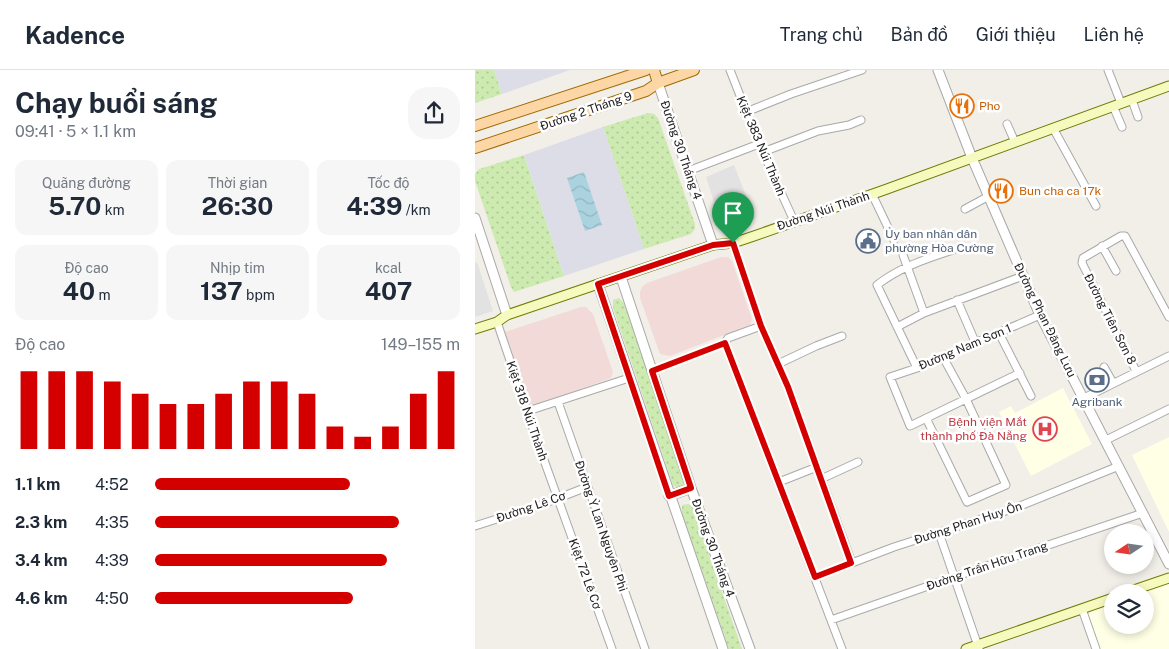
<!DOCTYPE html>
<html lang="vi">
<meta charset="utf-8">
<style>
body{margin:0;font-family:"Public Sans",sans-serif;background:#f6f6f7;color:#1f2937;height:100vh;display:flex;flex-direction:column;font-size:19px;white-space:nowrap}
*{box-sizing:border-box;margin:0}
p{font-size:16px;color:#747a83}
.icon{flex:none;width:28px;height:28px;fill:none;stroke:currentColor;stroke-width:2;stroke-linecap:round;stroke-linejoin:round}
.map{position:relative;flex:1;overflow:hidden}
.panel{display:flex;flex-direction:column;background:#fff;width:475px}
.panel>*{flex:none}
.needle{width:32px;rotate:257deg}
.controls{position:absolute;left:629px;top:454px;display:grid;gap:10px}
.controls a{display:grid;place-items:center;width:50px;height:50px;border-radius:50%;background:#fff;box-shadow:0 2px 8px #0003;font-size:25px}
.pin{position:absolute;display:grid;place-items:center;width:42px;height:42px;color:#fff;margin:-51px -21px;border-radius:50% 50% 50% 0;rotate:-45deg;box-shadow:0 0 5px #0007}
.pin .icon{rotate:45deg}
.round{display:grid;place-items:center;flex:none;width:52px;height:52px;border-radius:20px;background:#f6f6f7}
.head{display:flex;align-items:center;justify-content:space-between;height:85px;padding:0 15px}
h1{font-size:28px;font-weight:700;line-height:38px}
.figures{display:grid;grid-template-columns:repeat(3,1fr);gap:8px;height:85px;padding:5px 15px}
.figures div{display:grid;align-content:center;border-radius:12px;background:#f6f6f7;text-align:center}
.figures b{font-size:25px;font-weight:700}
.figures small{font-size:14px;font-weight:400}
.figures p{font-size:14px}
.chart{height:140px;padding:10px 15px}
.chart p{display:flex;justify-content:space-between}
.chart svg{width:100%;height:90px;margin-top:5px;stroke:#d40000;stroke-width:6}
ul{padding:0 15px;list-style:none;font-size:16px}
li{display:grid;grid-template-columns:80px 60px 1fr;align-items:center;height:38px}
li i{height:12px;border-radius:6px;background:#d40000}
header{display:flex;align-items:center;gap:30px;box-sizing:border-box;height:70px;padding:0 25px;background:#fff;border-bottom:1px solid #e0e1e3}
header strong{font-size:24px}
nav{display:flex;gap:28px;margin-inline-start:auto;font-size:18px}
main{display:flex;flex:1;min-height:0}
.map>svg:first-child{display:block}
</style>
<header>
<strong>Kadence</strong>
<nav><a>Trang chủ</a><a>Bản đồ</a><a>Giới thiệu</a><a>Liên hệ</a></nav>
</header>
<main>
<section class="panel">
<div class="head"><div><h1>Chạy buổi sáng</h1><p>09:41 · 5 × 1.1 km</p></div><a class="round"><svg class="icon" aria-label="share" viewBox="0 0 24 24"><path d="M12 15V3M7 8l5-5 5 5M5 13v7h14v-7"/></svg></a></div>
<div class="figures">
<div><p>Quãng đường</p><b>5.70<small> km</small></b></div>
<div><p>Thời gian</p><b>26:30</b></div>
<div><p>Tốc độ</p><b>4:39<small> /km</small></b></div>
</div>
<div class="figures">
<div><p>Độ cao</p><b>40<small> m</small></b></div>
<div><p>Nhịp tim</p><b>137<small> bpm</small></b></div>
<div><p>kcal</p><b>407</b></div>
</div>
<div class="chart"><p><span>Độ cao</span>149–155 m</p>
<svg viewBox="0 0 160 44" preserveAspectRatio="none"><path d="M5 44V6M15 44V6M25 44V6M35 44V11M45 44V17M55 44V22M65 44V22M75 44V17M85 44V11M95 44V11M105 44V17M115 44V33M125 44V38M135 44V33M145 44V17M155 44V6"/></svg>
</div>
<ul>
<li><b>1.1 km</b>4:52<i style="width:64%"></i></li>
<li><b>2.3 km</b>4:35<i style="width:80%"></i></li>
<li><b>3.4 km</b>4:39<i style="width:76%"></i></li>
<li><b>4.6 km</b>4:50<i style="width:65%"></i></li>
</ul>
</section>
<div class="map">
<svg width="694" height="579" viewBox="0 0 694 579">
<defs>
<pattern id="grass-dots" width="8" height="8" patternUnits="userSpaceOnUse" patternTransform="scale(1.25)"><rect width="8" height="8" fill="#cdebb0"/><path d="M2 2h.1M6 6h.1" fill="none" stroke="#b0c997" stroke-width="1.8" stroke-linecap="round"/></pattern>
<pattern id="water-waves" width="16" height="10" patternUnits="userSpaceOnUse" patternTransform="scale(1.25)"><rect width="16" height="10" fill="#aad3df"/><path d="M0 5q4-4 8 0t8 0" fill="none" stroke="#92b5bf"/></pattern>
</defs>
<rect width="100%" height="100%" fill="#f2efe9"/>
<path fill="#f2dad9" d="M246,187H253L257,191L277,249L275,255L195,286L185,284L165,228V222L167,217L172,213Z
M106,237H111L118,244L138,302L136,308L53,338L27,263Z"/>
<path fill="#ffffe5" d="M588,318L617,374L556,406L524,342L536,336L540,343Z
M694,367V462L657,385Z
M694,512V579H625L613,545L618,539L637,532L638,555H670V522H665Z"/>
<path fill="url(#grass-dots)" d="M0,0H19L27,24L0,33Z
M173,43L179,44L183,48L220,154V159L216,164L169,179L128,57Z
M49,85L89,206L39,222L36,217L0,111V104L4,99Z
M144,228L149,233L210,412L206,418L203,419L198,415L138,238V230Z
M213,434L216,435L218,439L267,579H254L207,444V435Z"/>
<path fill="#e2e2e2" d="M259,95L280,149L248,160L231,107Z
M2,192L18,241L0,247V193Z"/>
<path fill="#dddde8" d="M19,0H95L27,24Z
M128,57L169,179L89,206L49,85Z"/>
<path fill="url(#water-waves)" d="M109,102L127,155L110,161L92,108Z"/>
<g fill="none" stroke-linecap="round" stroke-linejoin="round">
<g stroke="#a9a9a9" stroke-width="9">
<path id="minor" d="M255,0L284,74L319,151
M633,0L646,33
M657,30L663,47
M638,36L647,57
M271,42L316,24L387,0
M532,54L540,72
M578,58L621,136
M288,82L343,61L374,55L386,50
M213,101L284,74
M397,124L419,170
M490,139L514,126
M258,173L286,256L313,317L377,493
M627,176L641,201
M428,185L449,243
M482,230L501,274
M22,252L65,379L137,579
M422,257L449,243L548,206
M524,263L556,326
M250,273L367,579
M303,294L341,276L367,266
M629,297L638,313
M442,298L402,215C425,197 451,189 478,180
M177,301L250,273L253,268L286,256
M661,301L607,193L608,188L646,166H650L694,247
M545,303L435,356L415,307L442,298L565,245
M609,328L694,286
M83,332L170,579
M53,341L154,308
M451,348L492,432L531,415L491,329L468,287
M631,370L694,339
M346,409L383,392
M304,412L342,397
M0,456L63,436L112,417
M464,463L504,579
M340,507L419,477L540,438L644,396
M607,539L621,579
M356,550L479,507L668,443"/>
</g>
<g stroke="#a9a9a9" stroke-width="11">
<path id="tertiary" d="M463,0L497,88L565,245L694,494
M183,13L238,175
M0,148L32,245
M146,207L216,418L275,579
M123,214L248,579
M194,426L216,418"/>
</g>
<g stroke="#707d05" stroke-width="11">
<path id="secondary" d="M0,259L22,252L32,245L238,175L258,173L279,166L412,119L694,16
M653,522L694,508
M491,579L638,528"/>
</g>
<g stroke="#a06b00" stroke-width="12">
<path id="primary" d="M179,0L183,13
M0,56L171,0
M0,78L171,21L183,13L219,0"/>
</g>
<use href="#minor" stroke="#fff" stroke-width="7"/>
<use href="#tertiary" stroke="#fff" stroke-width="9"/>
<use href="#secondary" stroke="#f7fabf" stroke-width="9"/>
<use href="#primary" stroke="#fcd6a4" stroke-width="10"/>
</g>
<g fill="none" stroke-linecap="round" stroke-linejoin="round">
<g stroke="#fff" stroke-width="10">
<path id="route" d="M258,173L286,256L313,317L376,493L340,507L250,273L177,301L216,418L194,426L123,214L238,175Z"/>
</g>
<use href="#route" stroke="#d40000" stroke-width="6"/>
</g>
<defs>
<g id="restaurant-ring" transform="scale(1.25)"><circle r="9.5" fill="#fff" stroke="#e8710a" stroke-width="1.5"/><path d="M-5-6h1v4h1v-4h1v4h1v-4h1v5L-1.5 .5V6h-2V.5L-5-1ZM5-6V6H3V1.5H1.5Q1.5-4 5-6Z" fill="#e8710a"/></g>
<g id="civic-ring" transform="scale(1.25)"><circle r="9.5" fill="#fff" stroke="#5c6f8a" stroke-width="1.5"/><path d="M-.6-6.5H3V-4.5H.6V-3L4-1V1h2V6H-6V1h2V-1L-.6-3ZM-1.2 2.5V6h2.4V2.5Z" fill="#5c6f8a"/></g>
<g id="bank-ring" transform="scale(1.25)"><circle r="9.5" fill="#fff" stroke="#5c6f8a" stroke-width="1.5"/><path d="M-6-4H6V4H-6ZM0-2.3a2.3 2.3 0 1 0 0 4.6a2.3 2.3 0 1 0 0-4.6Z" fill="#5c6f8a"/></g>
<g id="hospital-ring" transform="scale(1.25)"><circle r="9.5" fill="#fff" stroke="#e0444e" stroke-width="1.5"/><path d="M-5-5h3v3.5h4V-5h3V5h-3V1.5h-4V5h-3Z" fill="#e0444e"/></g>
</defs>
<g fill-rule="evenodd">
<use href="#restaurant-ring" x="487" y="36"/>
<use href="#restaurant-ring" x="526" y="121"/>
<use href="#civic-ring" x="393" y="171"/>
<use href="#bank-ring" x="622" y="310"/>
<use href="#hospital-ring" x="570" y="359"/>
</g>
<g text-anchor="middle" dominant-baseline="central" stroke-width="5" stroke-linejoin="round" paint-order="stroke">
<g font-size="12" fill="#c56008" stroke="#fff" text-anchor="start">
<text x="504" y="36">Pho</text>
<text x="544" y="121">Bun cha ca 17k</text>
</g>
<g font-size="12" fill="#222" stroke="#fff">
<text transform="translate(111 41) rotate(-19)">Đường 2 Tháng 9</text>
<text transform="translate(286 76) rotate(67)">Kiệt 383 Núi Thành</text>
<text transform="translate(206 80) rotate(71)">Đường 30 Tháng 4</text>
<text transform="translate(348 141) rotate(-19)">Đường Núi Thành</text>
<text transform="translate(635 249) rotate(63)">Đường Tiên Sơn 8</text>
<text transform="translate(570 250) rotate(64)">Đường Phan Đăng Lưu</text>
<text transform="translate(490 277) rotate(-23)">Đường Nam Sơn 1</text>
<text transform="translate(52 341) rotate(71)">Kiệt 318 Núi Thành</text>
<text transform="translate(56 437) rotate(-19)">Đường Lê Cơ</text>
<text transform="translate(493 453) rotate(-18)">Đường Phan Huy Ôn</text>
<text transform="translate(126 456) rotate(71)">Đường Ỷ Lan Nguyên Phi</text>
<text transform="translate(238 478) rotate(70)">Đường 30 Tháng 4</text>
<text transform="translate(512 496) rotate(-19)">Đường Trần Hữu Trang</text>
<text transform="translate(110 504) rotate(70)">Kiệt 72 Lê Cơ</text>
</g>
<g font-size="12" fill="#4e5e75" stroke="#fff" text-anchor="start">
<text x="410" y="164">Ủy ban nhân dân<tspan x="410" dy="14">phường Hòa Cường</tspan></text>
<text x="622" y="332" text-anchor="middle">Agribank</text>
</g>
<g font-size="12" fill="#be3a42" stroke="#fff" text-anchor="end">
<text x="552" y="352">Bệnh viện Mắt<tspan x="552" dy="14">thành phố Đà Nẵng</tspan></text>
</g>
</g>
</svg>
<div class="controls">
<a><svg class="needle" viewBox="-14 -14 28 28"><path d="M0-13l5 13h-10z" fill="#e53935"/><path d="M0 13l5-13h-10z" fill="#747a83"/></svg></a>
<a><svg class="icon" aria-label="layers" viewBox="0 0 24 24"><path d="M12 4l9 5-9 5-9-5zM3 14l9 5 9-5"/></svg></a>
</div>
<div class="pin" style="left:258px;top:173px;background:#1e9e55"><svg class="icon" aria-label="arrive" viewBox="0 0 24 24"><path d="M6 21V4h12l-3 4 3 4H6"/></svg></div>
</div>
</main>
